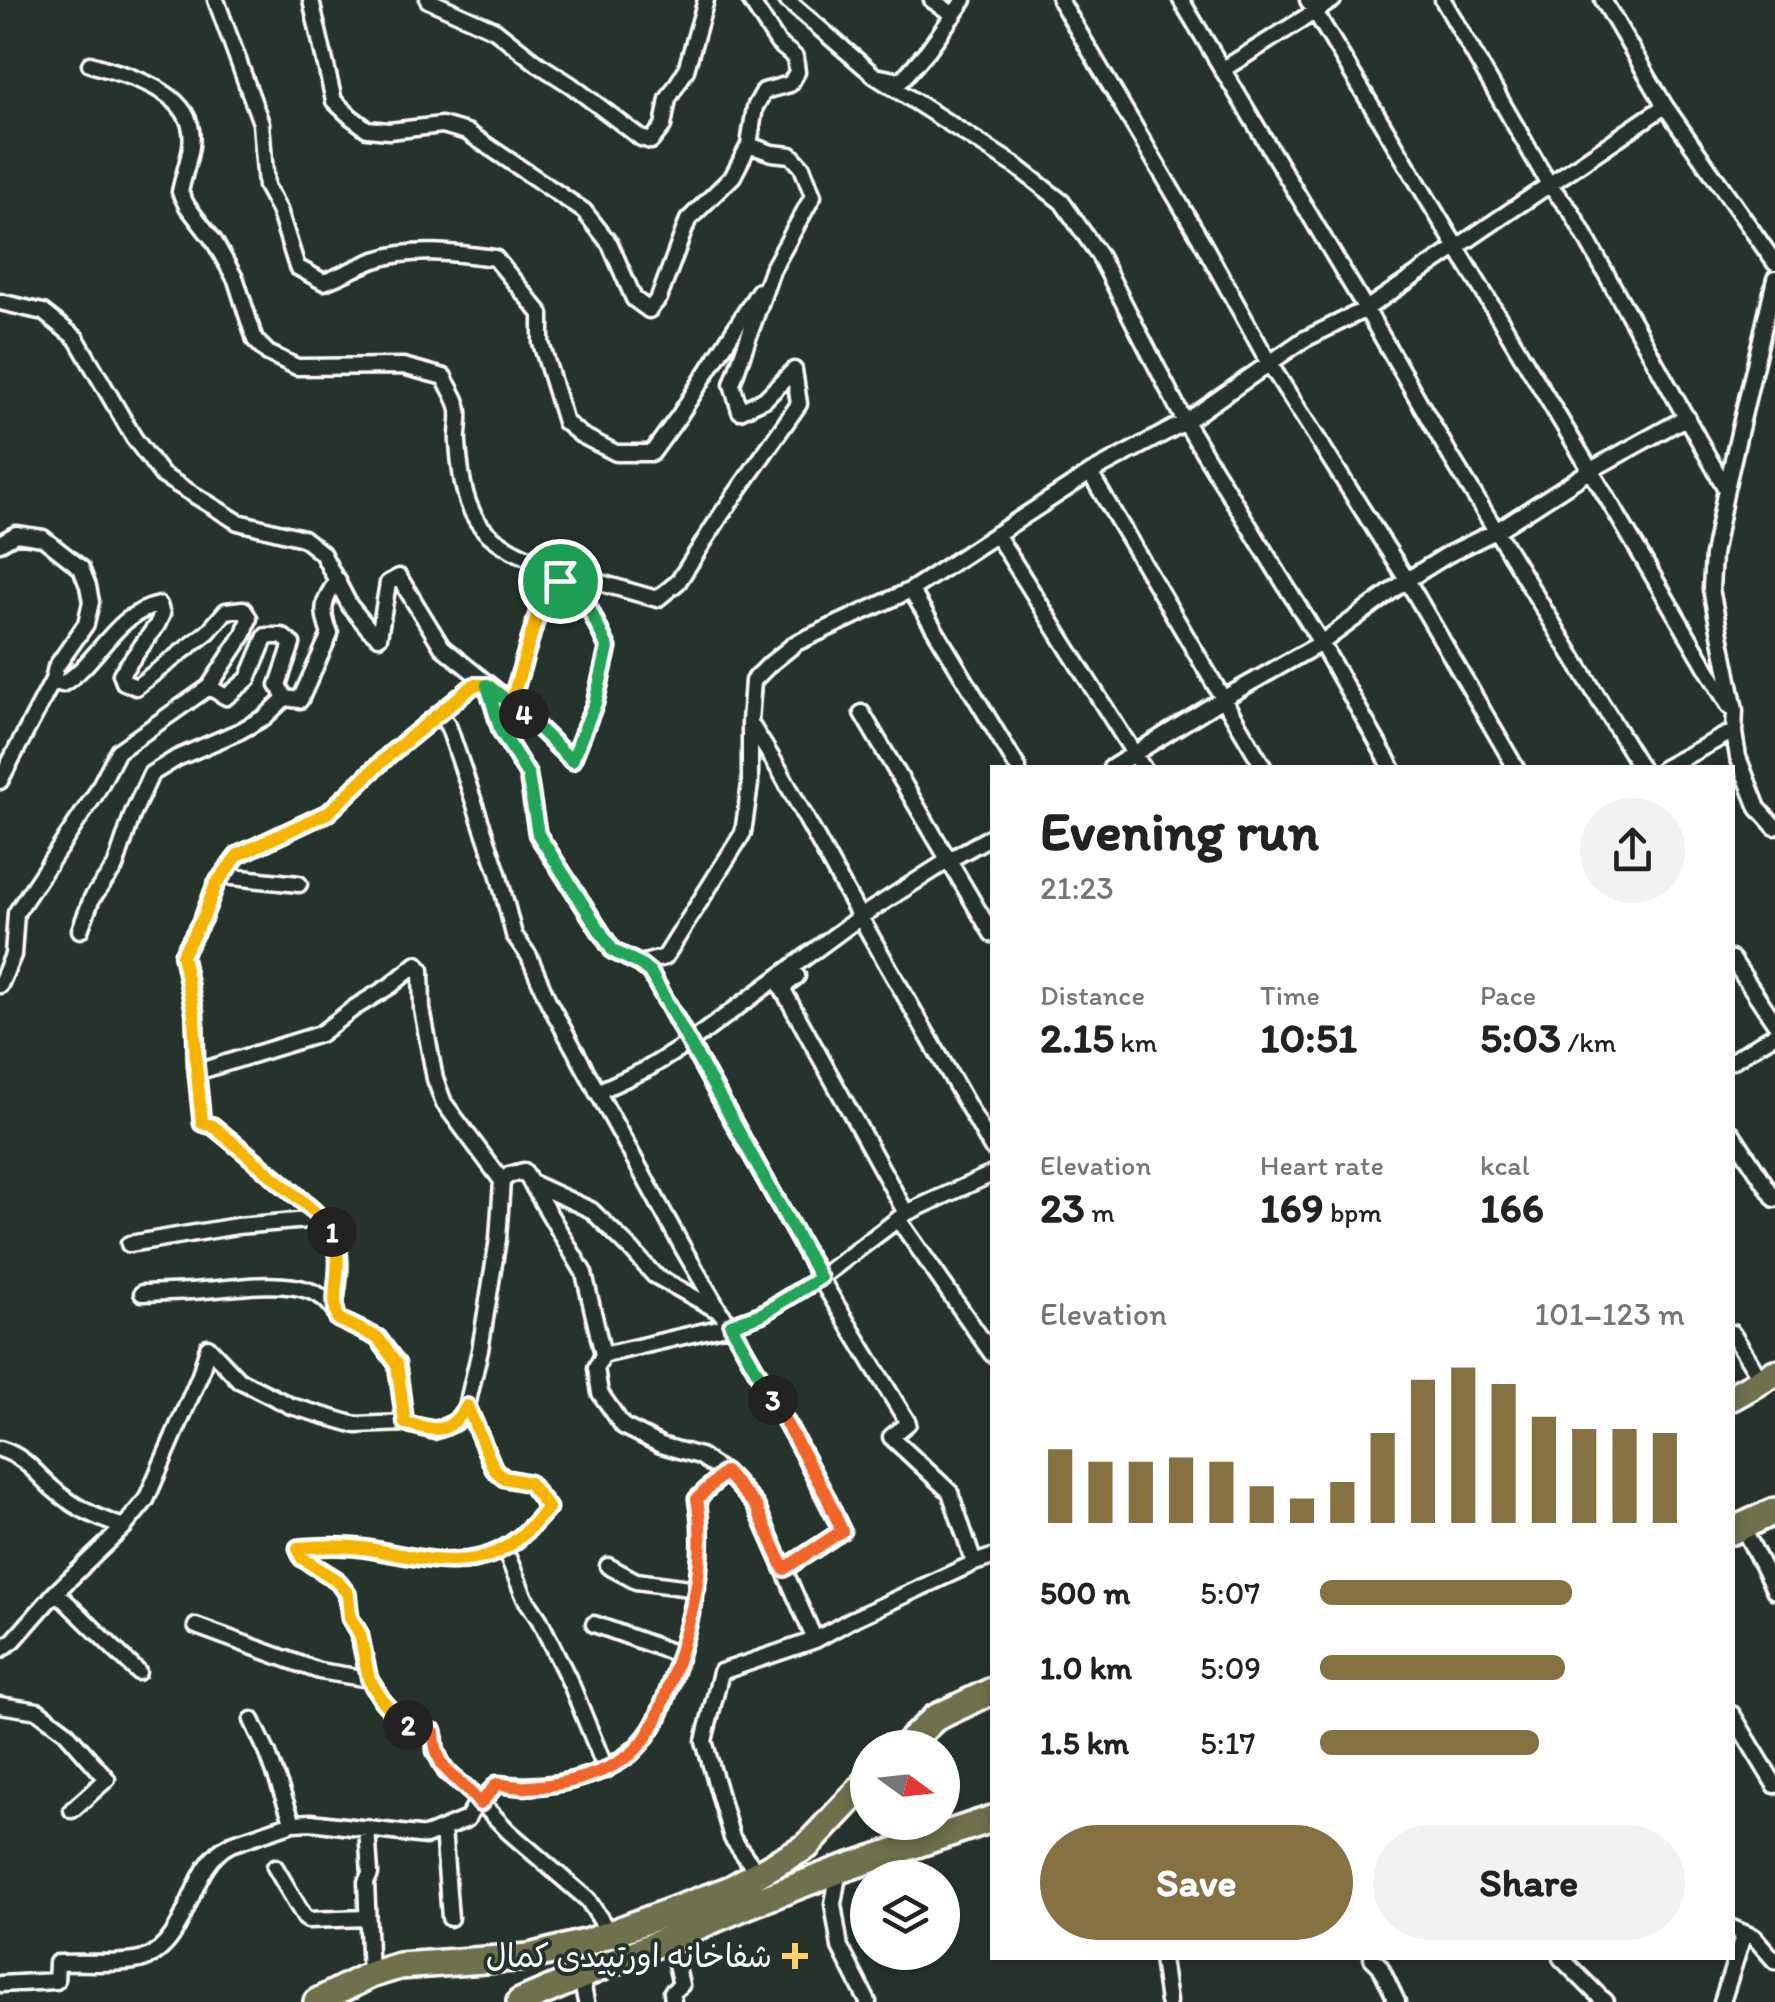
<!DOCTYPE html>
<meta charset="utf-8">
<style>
body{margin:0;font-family:Itim,"Playpen Sans Arabic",sans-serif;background:#f2f2f2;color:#222;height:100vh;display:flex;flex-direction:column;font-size:38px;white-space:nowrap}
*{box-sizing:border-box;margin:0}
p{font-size:32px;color:#767676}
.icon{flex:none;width:55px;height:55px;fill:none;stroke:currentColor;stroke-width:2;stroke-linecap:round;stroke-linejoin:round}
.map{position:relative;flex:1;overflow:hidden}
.drawer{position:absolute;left:990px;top:765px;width:745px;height:1195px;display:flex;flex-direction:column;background:#fff;border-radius:0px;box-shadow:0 5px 15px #0003}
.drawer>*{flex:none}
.needle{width:65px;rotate:105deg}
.fabs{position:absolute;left:850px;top:1730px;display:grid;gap:20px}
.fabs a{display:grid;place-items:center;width:110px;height:110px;border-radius:50%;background:#fff;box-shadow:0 5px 15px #0003;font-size:50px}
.pin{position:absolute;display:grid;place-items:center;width:85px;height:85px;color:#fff;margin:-42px;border:5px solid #fff;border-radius:50%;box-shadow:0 2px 10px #0007}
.km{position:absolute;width:50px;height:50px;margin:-25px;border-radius:50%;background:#222;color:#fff;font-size:28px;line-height:50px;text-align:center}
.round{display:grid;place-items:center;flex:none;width:105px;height:105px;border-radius:52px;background:#f2f2f2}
.summary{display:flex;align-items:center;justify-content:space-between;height:170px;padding:0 50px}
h1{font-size:55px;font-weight:800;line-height:75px}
.figures{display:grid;grid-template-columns:repeat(3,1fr);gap:15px;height:170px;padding:10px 50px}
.figures div{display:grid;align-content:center}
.figures b{font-size:42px;font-weight:800}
.figures small{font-size:28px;font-weight:400}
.figures p{font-size:28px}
.chart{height:280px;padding:20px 50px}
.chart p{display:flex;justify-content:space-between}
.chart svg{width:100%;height:180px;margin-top:10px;stroke:#857141;stroke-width:6}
.cta{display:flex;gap:20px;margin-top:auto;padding:20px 50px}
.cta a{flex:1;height:115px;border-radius:60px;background:#857141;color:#fff;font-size:40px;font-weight:800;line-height:115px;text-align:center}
.cta a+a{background:#f2f2f2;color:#222}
ul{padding:0 50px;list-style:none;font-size:32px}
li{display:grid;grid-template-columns:160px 120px 1fr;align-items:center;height:75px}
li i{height:25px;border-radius:12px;background:#857141}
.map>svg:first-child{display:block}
</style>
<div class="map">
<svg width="1775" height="2002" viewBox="0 0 1775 2002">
<rect width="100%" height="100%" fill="#26332d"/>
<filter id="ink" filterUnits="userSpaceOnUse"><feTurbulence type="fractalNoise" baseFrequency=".01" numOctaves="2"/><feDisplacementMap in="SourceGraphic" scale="20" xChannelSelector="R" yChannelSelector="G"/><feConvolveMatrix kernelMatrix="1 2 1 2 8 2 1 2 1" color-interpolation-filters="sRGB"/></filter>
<g filter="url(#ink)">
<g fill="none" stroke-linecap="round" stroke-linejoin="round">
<g stroke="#fff" stroke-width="21">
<path id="street" d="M216,0L261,123L266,186L279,210L297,267L324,282C341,276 358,266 375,260C413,247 456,253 495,258L541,314V343L565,422L581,435L616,453H652L679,416L759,291
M311,0L334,101L351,117L367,129L389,131L442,125L467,132L584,211L610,244L634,299L649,310L659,298L688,220L733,176L749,145
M428,0L495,30L538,64L571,85L641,138L651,141L663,126L668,99L686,70L706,0
M787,0L875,76L901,81L928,50L964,0
M932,0L954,15
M1060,0L1200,238L1269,363L1407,580L1516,768
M1181,0L1366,309L1451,457L1641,768
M1308,0L1615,511L1729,706L1735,710
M1443,0L1550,186L1571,211L1726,489
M1603,0L1665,106L1775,263
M90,64C129,76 199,92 191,146C189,161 183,177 180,192L187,206L214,241L236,280L255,340L268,353L297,367L403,366L444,377C449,388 459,401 459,412C460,423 457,433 458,443C464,529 483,540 559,571
M1222,70L1333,0
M875,76L1016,166L1062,202L1099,255L1185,422L1321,643L1392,768
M1775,279L1726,489L1713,555L1711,589L1735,710L1734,733L1738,757L1758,808L1775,827
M0,302L43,312L76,338L134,438L162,475L238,522L303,538L322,553L350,606L369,629L379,637L388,583L399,577L442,647L520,710L572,761L595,703L608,648L589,608L560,581L559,571L657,599L678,582L721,515L799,404L794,370L765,399L740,411L732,384L772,270L813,196L802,167L791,155L772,153L749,145L755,107L764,91L790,84L797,72L795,57L778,43L750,0
M1090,473L1264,768
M996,534L1143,768
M0,543L16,534L43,538L81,568L88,586L91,602L86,624L56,667L53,680L62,684C99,663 113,614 159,605L162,614L157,625L121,674L124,682L136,687L208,632L226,611L243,609L249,618L244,634L209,687L226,697L248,679L266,636H282L292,644L278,685L285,698L300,700L330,634C321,612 322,600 338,580
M911,590L1018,768
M511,703L543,596L560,581
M440,713L449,728L498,873L514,935L529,956L549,1003L684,1250L720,1312L731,1325L795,1438L842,1531L784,1569
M862,713L992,934
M750,723L780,771L860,917L992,1148
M1111,768L1224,698L1321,643L1407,580L1447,555L1496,531L1591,470L1687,417
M1664,768L1726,735L1734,733
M0,781L53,680
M227,871L232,877L299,884
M80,930L92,898L115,867L133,813L151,774L177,758L240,731L265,717L285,698
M1732,959L1775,1023
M640,964L665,957L743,833L750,784V722L753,681L770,664L796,643L911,590L1090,473L1185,422L1303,340L1366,309L1665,106
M797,976L782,988L906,1213
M0,985L13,955L16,913L95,795L118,751L209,687
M1732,1061L1775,1034
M197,1072L320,1034L354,1008L390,986L417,964L421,970L422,1009L435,1079L444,1103L502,1181
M597,1092L647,1069L689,1043L860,917L949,860L992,836
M1732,1133L1775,1199
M532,1183L591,1210L630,1248L654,1275L717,1310
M898,1219L992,1354
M129,1244L237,1226L320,1219
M142,1293C163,1292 183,1292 204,1290C242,1288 323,1270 338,1319L378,1338L397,1364L405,1423
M334,1308C338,1285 343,1260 335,1238C326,1214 238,1147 213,1126L202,1123L196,1064L195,1013L183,955L203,918L216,884L238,855L329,812L390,754L474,685H487L501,731L528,775L537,834L613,951L640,964L650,972L820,1278L908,1423L891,1437L950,1492L974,1563
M1732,1333L1762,1381
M603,1355L731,1325L761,1314L820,1278L906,1213L992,1174
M467,1406L494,1469L504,1478L529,1483L548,1508C529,1530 509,1552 479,1558C441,1567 399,1553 361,1548C340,1545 320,1546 298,1548L302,1558L336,1579L347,1595L350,1618L359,1634L369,1679L382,1700L403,1724L434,1732L435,1751L446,1772L469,1790L509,1832L588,1900L610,1934
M0,1449C25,1457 34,1471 52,1488C72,1506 99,1519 124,1527L146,1500L200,1375L208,1347L239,1380L291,1406L356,1425L405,1423L434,1431L456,1422L467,1406L480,1350L498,1239L502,1181L509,1175L524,1171L584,1273L603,1355L596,1368L600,1393L623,1426L661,1445L700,1456L733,1479L756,1506L815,1640
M1742,1526L1775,1591
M504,1548L525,1598L539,1619L571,1684L606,1770
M608,1566L636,1581L697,1589
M56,1592L138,1672
M594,1624L680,1655
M196,1626L319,1671L369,1679
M0,1650L14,1640L56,1592L124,1527
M0,1705L38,1711L65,1731L107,1779L72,1810
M1732,1714L1775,1785
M252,1720L268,1754L293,1823
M480,1803L497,1784C557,1791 628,1776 658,1718C669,1696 676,1668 683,1644C697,1596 706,1549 697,1499L725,1472
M367,1828L370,1874L366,1882L370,1975
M443,1829L450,1918
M275,1867L305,1918L308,1920L367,1918
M839,1870L833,1904L840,1947L868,2002
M758,1874L732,1838L704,1741L721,1672L815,1640L853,1619L974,1563L992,1557
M1732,1928L1754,1937L1775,1961
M670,1939L681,1985L672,1992L673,2002
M1162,1958L1168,2002
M1372,1958L1380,1966L1397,2002
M1561,1958L1605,2002
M581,1977L586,2002
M0,1984L56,1981L57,1963C76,1962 128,1965 143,1959C191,1943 187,1865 231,1844L293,1823L311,1822L426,1836L467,1819L478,1800
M1722,2002L1744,1933"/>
</g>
<g stroke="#fff" stroke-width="32">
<path id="highway" d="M1732,1397L1775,1373
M1732,1531L1775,1511
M903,1748L935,1718L992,1691
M317,2002L370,1975L399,1966L529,1957L588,1942L731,1889L807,1846L868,1781
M520,2002L748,1905L839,1870L992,1819"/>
</g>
<use href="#street" stroke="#26332d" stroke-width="14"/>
<use href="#highway" stroke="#6e714b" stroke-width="25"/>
</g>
</g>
<g fill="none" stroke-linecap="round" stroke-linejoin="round" filter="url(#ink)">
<g stroke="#fff" stroke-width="20">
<path id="split-1" d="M332,1232L316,1213L213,1126L202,1123L196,1064L194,1013L182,955L203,918L216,884L238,855L329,812L390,754L474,685H487L511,703L543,596L560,581"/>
</g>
<g stroke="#fff" stroke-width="20">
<path id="split-2" d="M332,1232C346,1266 329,1290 338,1319L378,1338L397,1364L405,1423C437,1430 446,1437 467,1406L494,1469L504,1478L529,1483L548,1508C529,1530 509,1552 479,1558C441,1567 399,1553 362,1548C340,1545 320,1546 298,1548L302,1558L336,1580L348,1594L350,1618L360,1634L369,1679L382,1700L403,1724L408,1725"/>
</g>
<g stroke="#fff" stroke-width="20">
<path id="split-3" d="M408,1725L434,1732C436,1776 458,1774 480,1804L497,1784C507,1785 518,1788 528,1787C560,1786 604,1775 630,1755C655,1734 663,1703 673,1674C692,1617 708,1559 697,1499L725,1472L756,1506L784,1569L842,1531L826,1495L773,1400"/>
</g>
<g stroke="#fff" stroke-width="20">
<path id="split-4" d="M524,714L487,685L501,731L528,775L538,834L613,951L640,964L650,972L820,1278L762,1314L731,1325L773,1400"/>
</g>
<g stroke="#fff" stroke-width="20">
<path id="split-5" d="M524,714L572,761L595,703L608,648L589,608L560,581"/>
</g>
<use href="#split-1" stroke="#f5b400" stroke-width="12"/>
<use href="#split-2" stroke="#f5b400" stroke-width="12"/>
<use href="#split-3" stroke="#f0652b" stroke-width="12"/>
<use href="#split-4" stroke="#22a559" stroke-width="12"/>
<use href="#split-5" stroke="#22a559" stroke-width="12"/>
</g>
<path fill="#ffd166" stroke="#26332d" stroke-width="4" d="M790 1941h10v10h10v10h-10v10h-10v-10h-10v-10h10z"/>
<g text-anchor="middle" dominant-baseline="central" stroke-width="8" stroke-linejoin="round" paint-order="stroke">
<g font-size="32" fill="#fff" stroke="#26332d" text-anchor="end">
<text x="772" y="1956">شفاخانه اورتپیدی کمال</text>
</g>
</g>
</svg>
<div class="fabs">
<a><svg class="needle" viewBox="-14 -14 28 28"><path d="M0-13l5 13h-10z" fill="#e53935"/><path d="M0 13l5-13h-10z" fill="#767676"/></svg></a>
<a><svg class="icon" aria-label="layers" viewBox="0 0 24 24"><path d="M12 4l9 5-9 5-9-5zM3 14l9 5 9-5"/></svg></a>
</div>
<div class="pin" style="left:560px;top:581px;background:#1e9e55"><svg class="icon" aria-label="arrive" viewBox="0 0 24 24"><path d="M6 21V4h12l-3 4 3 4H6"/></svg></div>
<b class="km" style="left:332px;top:1232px">1</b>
<b class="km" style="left:408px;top:1725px">2</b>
<b class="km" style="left:773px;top:1400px">3</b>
<b class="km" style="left:524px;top:714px">4</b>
<section class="drawer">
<div class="summary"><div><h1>Evening run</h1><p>21:23</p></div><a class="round"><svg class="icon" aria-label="share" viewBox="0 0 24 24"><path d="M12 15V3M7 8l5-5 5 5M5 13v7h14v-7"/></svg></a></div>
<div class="figures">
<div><p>Distance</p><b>2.15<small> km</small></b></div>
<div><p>Time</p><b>10:51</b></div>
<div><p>Pace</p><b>5:03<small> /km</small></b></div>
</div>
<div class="figures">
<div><p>Elevation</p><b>23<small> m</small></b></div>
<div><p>Heart rate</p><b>169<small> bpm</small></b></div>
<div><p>kcal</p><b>166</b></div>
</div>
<div class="chart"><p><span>Elevation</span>101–123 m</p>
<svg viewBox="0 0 160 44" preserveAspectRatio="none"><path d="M5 44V26M15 44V29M25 44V29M35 44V28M45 44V29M55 44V35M65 44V38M75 44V34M85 44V22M95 44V9M105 44V6M115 44V10M125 44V18M135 44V21M145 44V21M155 44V22"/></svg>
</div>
<ul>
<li><b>500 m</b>5:07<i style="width:69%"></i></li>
<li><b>1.0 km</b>5:09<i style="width:67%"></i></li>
<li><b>1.5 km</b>5:17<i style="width:60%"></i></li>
</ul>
<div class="cta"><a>Save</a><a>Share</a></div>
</section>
</div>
